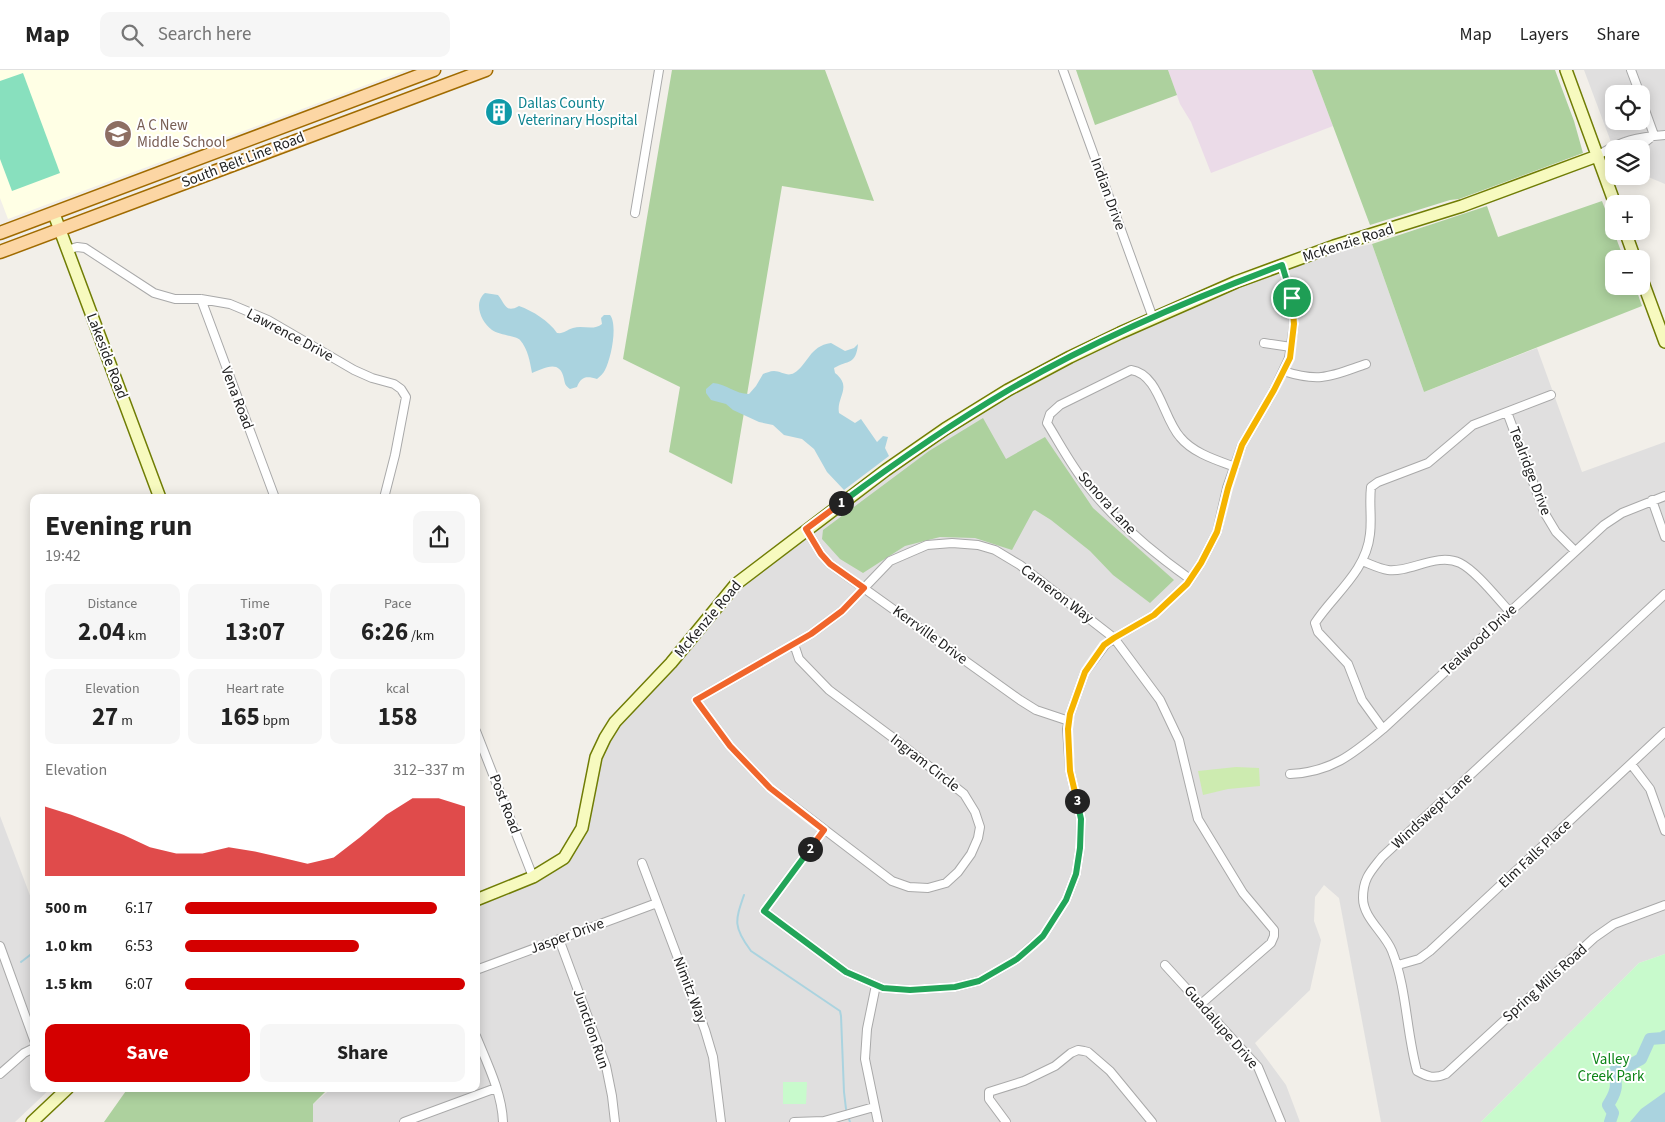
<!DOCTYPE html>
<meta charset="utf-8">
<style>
body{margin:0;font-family:"Source Sans 3",sans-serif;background:#f6f6f6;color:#222;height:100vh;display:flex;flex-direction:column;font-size:19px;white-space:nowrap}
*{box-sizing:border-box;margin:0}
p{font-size:16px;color:#767676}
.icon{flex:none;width:28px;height:28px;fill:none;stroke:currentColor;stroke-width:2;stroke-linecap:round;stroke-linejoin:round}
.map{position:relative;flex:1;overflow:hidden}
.drawer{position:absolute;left:30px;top:424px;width:450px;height:598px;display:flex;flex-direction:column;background:#fff;border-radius:10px;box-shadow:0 2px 12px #0003}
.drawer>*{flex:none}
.fabs{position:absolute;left:1605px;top:15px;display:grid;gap:10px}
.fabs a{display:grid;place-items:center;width:45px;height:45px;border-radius:10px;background:#fff;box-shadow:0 2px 12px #0003;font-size:25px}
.pin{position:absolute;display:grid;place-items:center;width:42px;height:42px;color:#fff;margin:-21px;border:2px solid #fff;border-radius:50%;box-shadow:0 1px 5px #0007}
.km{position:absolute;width:25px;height:25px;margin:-12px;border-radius:50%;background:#222;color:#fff;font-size:14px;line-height:25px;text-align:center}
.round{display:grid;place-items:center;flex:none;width:52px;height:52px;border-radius:10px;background:#f6f6f6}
.headline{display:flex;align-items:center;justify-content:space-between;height:85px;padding:0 15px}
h1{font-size:28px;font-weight:700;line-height:38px}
.metrics{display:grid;grid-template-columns:repeat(3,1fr);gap:8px;height:85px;padding:5px 15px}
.metrics div{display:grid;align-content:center;border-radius:10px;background:#f6f6f6;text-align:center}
.metrics b{font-size:25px;font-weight:700}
.metrics small{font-size:14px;font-weight:400}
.metrics p{font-size:14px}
.chart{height:140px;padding:10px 15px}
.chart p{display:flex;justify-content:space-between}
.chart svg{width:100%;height:90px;margin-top:5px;fill:#d40000;opacity:.7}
.button{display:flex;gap:10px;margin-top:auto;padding:10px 15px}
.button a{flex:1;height:58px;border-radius:10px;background:#d40000;color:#fff;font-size:20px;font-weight:700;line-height:58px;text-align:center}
.button a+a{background:#f6f6f6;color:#222}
ul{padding:0 15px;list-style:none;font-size:16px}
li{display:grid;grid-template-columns:80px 60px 1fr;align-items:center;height:38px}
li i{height:12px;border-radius:6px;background:#d40000}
header{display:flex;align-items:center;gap:30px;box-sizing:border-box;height:70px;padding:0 25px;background:#fff;border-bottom:1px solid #e0e0e0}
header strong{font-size:24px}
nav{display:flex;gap:28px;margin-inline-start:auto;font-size:18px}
.search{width:350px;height:45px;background:#f6f6f6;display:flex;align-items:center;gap:12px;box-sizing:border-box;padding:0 18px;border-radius:10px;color:#767676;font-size:19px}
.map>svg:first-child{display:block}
</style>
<header>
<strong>Map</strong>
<div class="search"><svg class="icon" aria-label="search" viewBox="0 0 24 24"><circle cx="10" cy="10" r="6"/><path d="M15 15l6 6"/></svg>Search here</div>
<nav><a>Map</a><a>Layers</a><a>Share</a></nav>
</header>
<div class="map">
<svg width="1665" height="1052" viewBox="0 0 1665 1052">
<rect width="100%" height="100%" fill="#f2efe9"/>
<path fill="#e0dfdf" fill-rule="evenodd" d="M1584,0H1665V114L1641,104V79L1614,80ZM1614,24H1641V51H1614Z
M1372,174L1424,322L1537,278L1582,402L1665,372V884L1639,893L1481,1052H1381L1339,828L1324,815L1315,827L1314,851L1321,870L1310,920L1255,973L1286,1015L1300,1052H313V1034L332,1018H476V835L530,814L559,797L571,785L583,768L589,753L601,691L615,660L669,605L736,522L750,509L938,368L1046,306L1125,266L1262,207L1313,188L1353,178Z
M0,746L34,836V1018H51L15,1052H0Z"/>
<path fill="#ebdbe8" d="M1168,0H1312L1333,56L1211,103L1191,52L1180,34Z"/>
<path fill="#ffffe5" d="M0,0H406L8,149L0,128Z"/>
<path fill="#cdebb0" d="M1236,697L1259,698L1260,716L1228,719L1203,725L1198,701Z"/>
<path fill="#add19e" d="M672,0H825L874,131L782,116L732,414L669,382L680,317L623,289Z
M1076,0H1168L1177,25L1095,55Z
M1312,0H1555L1574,51L1583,83L1459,129L1450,130L1370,155Z
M1602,131L1624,189H1614V216H1635L1642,236L1424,322L1372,174L1487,136L1498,167Z
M983,348L1006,389L1045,367L1093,438L1174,510L1150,533L1113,505L1090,481L1051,450L1035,440L1033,441L1012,480L975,468L940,467L905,476L863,503L840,489L822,469L823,460L929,381Z
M128,1018H327V1020L313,1034V1052H104Z"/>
<path fill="#c8facc" d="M1665,884V1052H1481L1639,893Z
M783,1012H807L806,1034H783Z"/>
<path fill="#88e0be" d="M23,3L60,103L12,121L0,89V11Z"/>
<path fill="#aad3df" d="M485,223L498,225C505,233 505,244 519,236C533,241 549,251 557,263C564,264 566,260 573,258C583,255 594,261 602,254L601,248L604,245H610C618,255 611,289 605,300C603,304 600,306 597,309C587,306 581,306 577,317L570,319C565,315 565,314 564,309C560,288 543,299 532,303C530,292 528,279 520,270C517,266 499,265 492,260C481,252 473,233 485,223Z
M831,273L845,281L854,278L858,274C856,295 848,290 834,298L835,303C853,317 836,327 839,343L855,353L861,349L877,372L883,366L888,367L885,378L889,386L844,420L827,402L814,379L802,369L784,365L773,355L759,352L733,340L726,334L711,330L706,323V319L713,313C727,314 735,324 749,324L756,316L763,304C766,303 770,301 774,301C781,301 787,307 794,303C808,295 809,276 831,273Z
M1665,1022V1052H1630L1641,1039Z"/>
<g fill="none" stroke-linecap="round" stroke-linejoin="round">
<path stroke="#aad3df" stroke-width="2" d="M744,825C735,851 733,857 751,881L840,941L841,946L844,1022L846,1039
M21,892L34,882
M849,1049L850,1052"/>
<path stroke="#aad3df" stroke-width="12" d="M1610,1052L1613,1043L1608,1035C1615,1024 1619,1015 1613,1003L1616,999L1621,1000L1641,989L1650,969L1663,968L1665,966"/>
<g stroke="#a9a9a9" stroke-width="10">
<path id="street" d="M1063,0L1153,248
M1631,0L1640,24
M1641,29L1654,65
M1629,79L1643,74L1654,65
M1597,86C1622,70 1637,67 1665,65
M635,143L659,0
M67,180L77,177L85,178L154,223L175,229H201L230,234L268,250L354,300L372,308L394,314L401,319L406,327L395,385L384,428
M201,229L275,428
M1264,273L1291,277
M1283,301C1321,313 1331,306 1366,294
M1507,342L1544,442L1556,462L1575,481
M1652,430L1665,467
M806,459L821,484L830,494L1020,630L1036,640L1069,651
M1362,491C1370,494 1380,499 1388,500C1410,503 1437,482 1460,493C1476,501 1497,528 1510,542
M1190,509C1152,482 1116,452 1087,415C1072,397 1060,374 1047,353L1050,344L1060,335L1131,300C1159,304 1163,348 1180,367C1193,383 1216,390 1235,397
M1665,524L1382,787C1371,801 1363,808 1363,828C1363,848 1385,863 1392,881C1407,919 1406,961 1417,1001C1428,1007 1434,1009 1446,1004L1594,868L1614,854L1665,835
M794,574L799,589L829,620L896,670L964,724L975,742L980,757L978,768L971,784L958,802L946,813L928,818L909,817L892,811L770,718L730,676L696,630L811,564L842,541L890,491L927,475L952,473L978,475L995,480L1020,495L1114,568L1160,630L1179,670L1198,749L1243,823L1274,860V866L1271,873L1201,934
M1383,659L1362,630L1348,594L1318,562L1315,553C1334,524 1366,502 1370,464C1372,448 1369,433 1371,417L1378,412L1428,393L1473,355L1551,325
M476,661L533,807
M1631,694L1650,719L1665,761
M1290,704C1331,702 1352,685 1383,659L1604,455L1622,443L1665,426
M824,760L764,841L846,902L883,918L910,920L955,917L979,911L1017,889L1043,866L1066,830L1076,804L1080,778L1081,749L1070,701L1067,659L1070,644L1085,602L1105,575L1114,568L1154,545L1187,514L1201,493L1217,462L1227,418L1242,375L1274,320L1289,288L1294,255L1292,228L1282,195
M642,793L705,960L713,987L721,1052
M559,869L606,996L612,1026L615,1052
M0,876L34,970
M1165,895L1258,997L1281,1052
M1398,895L1419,889L1430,881L1665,662
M476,900L657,833
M876,915L867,959L865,989L878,1052
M476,966C487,993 502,1023 503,1052
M0,1004L24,983L34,978
M404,1052L496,1018
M794,1052L824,1051L874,1037
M1006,1052L989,1029V1022L1024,1011L1055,996L1071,983L1078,980L1084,981L1088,982L1110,1001L1152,1052"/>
</g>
<g stroke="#707d05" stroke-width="14">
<path id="secondary" d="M1566,0L1615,134
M54,144L160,428
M1625,161L1635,189
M1641,207L1665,272
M476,830L533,807L564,788L582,758L596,687L605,668L615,652L671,593L736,514L886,400L945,359L1008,320L1070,287L1120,263L1236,212L1334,176L1462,136L1597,86
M32,1052L68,1018"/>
</g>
<g stroke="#a06b00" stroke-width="15">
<path id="primary" d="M0,163L434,0
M0,182L486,0"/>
</g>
<use href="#street" stroke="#fff" stroke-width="8"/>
<use href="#secondary" stroke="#f7fabf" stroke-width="11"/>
<use href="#primary" stroke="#fcd6a4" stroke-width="12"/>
</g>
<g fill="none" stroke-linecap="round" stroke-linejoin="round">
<g stroke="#fff" stroke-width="10">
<path id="split-1" d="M841,433C895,393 949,355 1007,321C1094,270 1188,230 1282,195L1292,228"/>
</g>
<g stroke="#fff" stroke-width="10">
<path id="split-2" d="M810,779L824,760L770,718L730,676L696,630L811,564L842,541L864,518L830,494L821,484L806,459L841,433"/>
</g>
<g stroke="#fff" stroke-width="10">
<path id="split-3" d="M810,779L764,841L846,902L883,918L910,920L955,917L979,911L1017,889L1032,876L1043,866L1066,830L1076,804L1080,778L1081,749L1077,731"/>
</g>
<g stroke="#fff" stroke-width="10">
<path id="split-4" d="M1077,731L1070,701L1068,659L1070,644L1085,602L1104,575L1114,568L1154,545L1187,514L1201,493L1217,462L1228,418L1242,375L1274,320L1290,288L1294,254L1292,228"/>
</g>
<use href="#split-1" stroke="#22a559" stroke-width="6"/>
<use href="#split-2" stroke="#f0652b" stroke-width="6"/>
<use href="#split-3" stroke="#22a559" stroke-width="6"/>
<use href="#split-4" stroke="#f5b400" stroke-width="6"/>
</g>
<defs>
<g id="building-disc" transform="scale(1.4375)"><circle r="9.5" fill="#0f9aa8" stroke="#fff"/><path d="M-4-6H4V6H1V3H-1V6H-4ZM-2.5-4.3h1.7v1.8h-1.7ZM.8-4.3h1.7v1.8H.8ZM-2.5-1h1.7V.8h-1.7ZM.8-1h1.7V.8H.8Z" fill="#fff"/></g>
<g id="school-disc" transform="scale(1.4375)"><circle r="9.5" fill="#8d6e63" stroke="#fff"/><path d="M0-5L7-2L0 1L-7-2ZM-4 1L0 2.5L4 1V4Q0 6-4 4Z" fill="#fff"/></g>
</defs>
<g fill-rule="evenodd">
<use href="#building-disc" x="499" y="42"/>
<use href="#school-disc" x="118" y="64"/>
</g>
<g text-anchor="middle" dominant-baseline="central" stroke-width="4" stroke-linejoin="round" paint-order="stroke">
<g font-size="15" fill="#0d838f" stroke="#fff" text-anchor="start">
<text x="518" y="33">Dallas County<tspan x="518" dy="17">Veterinary Hospital</tspan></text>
</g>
<g font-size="15" fill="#785e54" stroke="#fff" text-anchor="start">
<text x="137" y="55">A C New<tspan x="137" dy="17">Middle School</tspan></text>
</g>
<g font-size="15" fill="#222" stroke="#fff">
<text transform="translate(243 90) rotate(-21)">South Belt Line Road</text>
<text transform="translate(1108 124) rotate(70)">Indian Drive</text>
<text transform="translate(1348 173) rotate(-18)">McKenzie Road</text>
<text transform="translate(290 265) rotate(28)">Lawrence Drive</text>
<text transform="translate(107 286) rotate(69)">Lakeside Road</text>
<text transform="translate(237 328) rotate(69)">Vena Road</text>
<text transform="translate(1530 401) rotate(69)">Tealridge Drive</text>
<text transform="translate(1107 433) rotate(48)">Sonora Lane</text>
<text transform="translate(1057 524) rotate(37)">Cameron Way</text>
<text transform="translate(708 549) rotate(-50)">McKenzie Road</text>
<text transform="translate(930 565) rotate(36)">Kerrville Drive</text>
<text transform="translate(1479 570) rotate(-43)">Tealwood Drive</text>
<text transform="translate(925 693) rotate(38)">Ingram Circle</text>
<text transform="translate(505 734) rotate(69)">Post Road</text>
<text transform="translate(1432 741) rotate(-43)">Windswept Lane</text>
<text transform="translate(1535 784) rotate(-43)">Elm Falls Place</text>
<text transform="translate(567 866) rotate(-20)">Jasper Drive</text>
<text transform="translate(1545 913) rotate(-42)">Spring Mills Road</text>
<text transform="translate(690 920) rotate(69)">Nimitz Way</text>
<text transform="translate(1221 957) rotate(49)">Guadalupe Drive</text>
<text transform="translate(591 959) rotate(71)">Junction Run</text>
</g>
<g font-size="15" fill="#0c8416" stroke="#fff">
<text x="1611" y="989">Valley<tspan x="1611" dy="17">Creek Park</tspan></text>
</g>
</g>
</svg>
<div class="fabs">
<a><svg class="icon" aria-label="locate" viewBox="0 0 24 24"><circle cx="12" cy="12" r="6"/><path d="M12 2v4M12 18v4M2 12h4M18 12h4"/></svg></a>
<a><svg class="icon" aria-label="layers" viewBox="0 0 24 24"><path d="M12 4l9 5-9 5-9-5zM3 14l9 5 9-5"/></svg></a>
<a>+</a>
<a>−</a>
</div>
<div class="pin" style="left:1292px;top:228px;background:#1e9e55"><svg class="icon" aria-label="arrive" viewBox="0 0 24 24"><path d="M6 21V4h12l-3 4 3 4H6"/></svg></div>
<b class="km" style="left:841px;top:433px">1</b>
<b class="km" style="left:810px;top:779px">2</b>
<b class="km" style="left:1077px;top:731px">3</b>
<section class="drawer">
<div class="headline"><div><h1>Evening run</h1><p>19:42</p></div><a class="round"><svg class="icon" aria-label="share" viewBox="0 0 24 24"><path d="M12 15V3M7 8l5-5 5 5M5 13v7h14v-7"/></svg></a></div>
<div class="metrics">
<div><p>Distance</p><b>2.04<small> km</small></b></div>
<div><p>Time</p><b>13:07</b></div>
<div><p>Pace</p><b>6:26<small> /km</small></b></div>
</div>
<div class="metrics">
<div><p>Elevation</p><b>27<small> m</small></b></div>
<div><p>Heart rate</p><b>165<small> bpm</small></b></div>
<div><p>kcal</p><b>158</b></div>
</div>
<div class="chart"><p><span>Elevation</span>312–337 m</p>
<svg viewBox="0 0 160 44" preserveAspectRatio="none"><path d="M0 44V10L10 14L20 19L30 24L40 30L50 33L60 33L70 30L80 32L90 35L100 38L110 35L120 25L130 14L140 6L150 6L160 10V44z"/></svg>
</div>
<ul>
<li><b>500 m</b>6:17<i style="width:90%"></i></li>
<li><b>1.0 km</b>6:53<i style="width:62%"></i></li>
<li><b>1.5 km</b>6:07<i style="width:100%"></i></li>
</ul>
<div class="button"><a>Save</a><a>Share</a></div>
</section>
</div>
